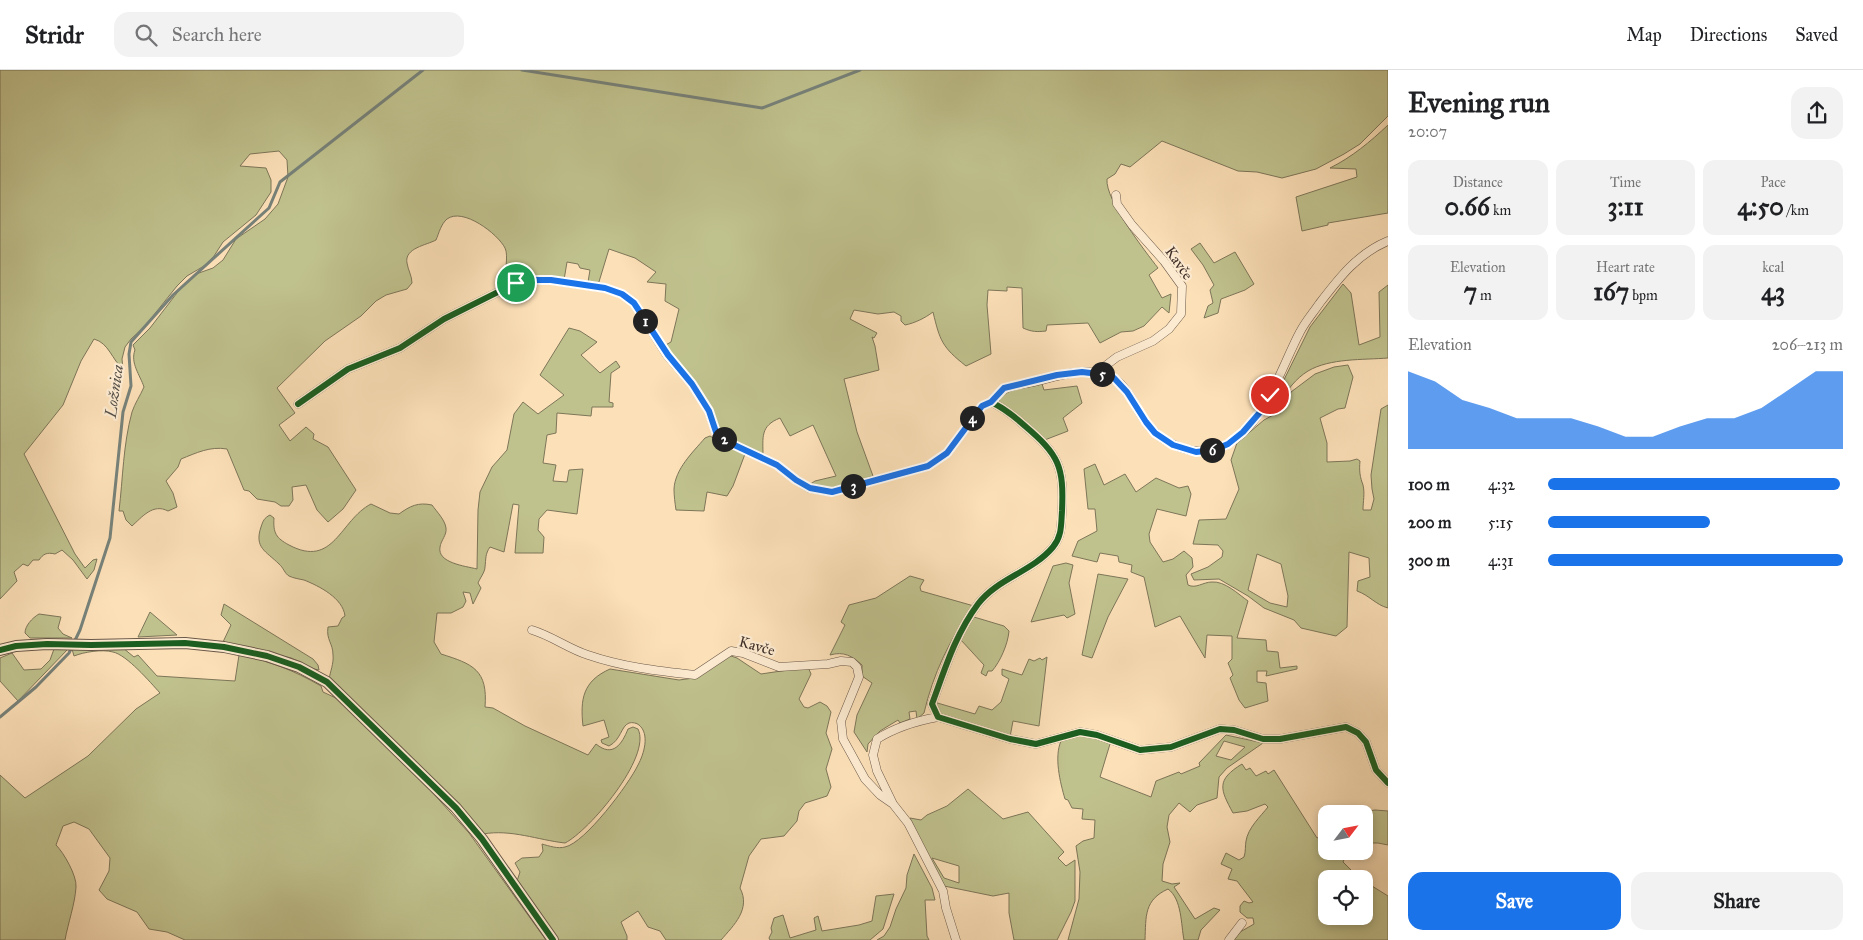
<!DOCTYPE html>
<meta charset="utf-8">
<style>
body{margin:0;font-family:"IM FELL Great Primer",serif;background:#f2f2f2;color:#202124;height:100vh;display:flex;flex-direction:column;font-size:19px;white-space:nowrap}
*{box-sizing:border-box;margin:0}
p{font-size:16px;color:#757577}
.icon{flex:none;width:28px;height:28px;fill:none;stroke:currentColor;stroke-width:2;stroke-linecap:round;stroke-linejoin:round}
.map{position:relative;flex:1;overflow:hidden}
.details{display:flex;flex-direction:column;background:#fff;width:475px}
.details>*{flex:none}
.needle{width:32px;rotate:58deg}
.controls{position:absolute;left:1318px;top:735px;display:grid;gap:10px}
.controls a{display:grid;place-items:center;width:55px;height:55px;border-radius:10px;background:#fff;box-shadow:0 2px 8px #0003;font-size:25px}
.pin{position:absolute;display:grid;place-items:center;width:42px;height:42px;color:#fff;margin:-21px;border:2px solid #fff;border-radius:50%;box-shadow:0 1px 5px #0007}
.km{position:absolute;width:25px;height:25px;margin:-12px;border-radius:50%;background:#222;color:#fff;font-size:14px;line-height:25px;text-align:center}
.round{display:grid;place-items:center;flex:none;width:52px;height:52px;border-radius:15px;background:#f2f2f2}
.overview{display:flex;align-items:center;justify-content:space-between;height:85px;padding:0 20px}
h1{font-size:28px;font-weight:800;line-height:38px}
.figures{display:grid;grid-template-columns:repeat(3,1fr);gap:8px;height:85px;padding:5px 20px}
.figures div{display:grid;align-content:center;border-radius:12px;background:#f2f2f2;text-align:center}
.figures b{font-size:25px;font-weight:800}
.figures small{font-size:14px;font-weight:400}
.figures p{font-size:14px}
.chart{height:140px;padding:10px 20px}
.chart p{display:flex;justify-content:space-between}
.chart svg{width:100%;height:90px;margin-top:5px;fill:#1a73e8;opacity:.7}
.primary-button{display:flex;gap:10px;margin-top:auto;padding:10px 20px}
.primary-button a{flex:1;height:58px;border-radius:15px;background:#1a73e8;color:#fff;font-size:20px;font-weight:800;line-height:58px;text-align:center}
.primary-button a+a{background:#f2f2f2;color:#202124}
ul{padding:0 20px;list-style:none;font-size:16px}
li{display:grid;grid-template-columns:80px 60px 1fr;align-items:center;height:38px}
li i{height:12px;border-radius:6px;background:#1a73e8}
header{display:flex;align-items:center;gap:30px;box-sizing:border-box;height:70px;padding:0 25px;background:#fff;border-bottom:1px solid #e0e0e0}
header strong{font-size:24px}
nav{display:flex;gap:28px;margin-inline-start:auto;font-size:18px}
.search{width:350px;height:45px;background:#f2f2f2;display:flex;align-items:center;gap:12px;box-sizing:border-box;padding:0 18px;border-radius:15px;color:#757577;font-size:19px}
main{display:flex;flex:1;min-height:0}
.map>svg:first-child{display:block}
</style>
<header>
<strong>Stridr</strong>
<div class="search"><svg class="icon" aria-label="search" viewBox="0 0 24 24"><circle cx="10" cy="10" r="6"/><path d="M15 15l6 6"/></svg>Search here</div>
<nav><a>Map</a><a>Directions</a><a>Saved</a></nav>
</header>
<main>
<div class="map">
<svg width="1388" height="870" viewBox="0 0 1388 870">
<rect width="100%" height="100%" fill="#fce0b8"/>
<filter id="stains"><feTurbulence type="fractalNoise" baseFrequency=".004" numOctaves="4"/><feColorMatrix values="0 0 0 0 .2 0 0 0 0 .09 0 0 0 0 .02 0 0 0 .5 -.17"/></filter>
<radialGradient id="worn" r=".72"><stop offset=".6" stop-color="#630" stop-opacity="0"/><stop offset="1" stop-color="#630" stop-opacity=".3"/></radialGradient>
<path fill="#c0c28e" stroke="#7d7659" fill-rule="evenodd" d="M0,0H1388V46L1360,74L1344,84L1316,99L1282,108L1257,102L1238,101L1162,71L1130,97L1121,94L1115,104L1107,109C1105,130 1145,181 1158,198L1149,205L1162,228L1171,224L1169,243L1162,237L1144,256L1133,261L1121,262L1100,273L1088,253L1047,255L1046,261C1037,262 1032,262 1023,258L1022,218L1007,217V221L988,220L987,235L991,284L966,296C942,277 940,271 933,242C925,248 915,253 905,255L901,251V246L894,242L878,244L854,240L850,249L877,263L874,268L872,267L875,276L879,300L844,309L857,362L873,406L845,415L830,418L809,415L815,411L836,406L813,355L790,366L780,348C760,356 763,367 763,386L721,364L662,277L671,272L679,239L665,231L666,214L647,212L656,202L635,188L609,179L598,215L588,212L590,200L580,198L578,194L567,192L564,210L504,217C504,208 509,185 505,178C498,164 463,137 447,149C441,154 439,163 436,170C427,175 404,178 407,193C408,200 412,206 412,213L407,219L386,225L376,231L361,246L325,271L277,318L295,343L279,355L290,371L306,357L314,364L313,369L328,377L356,420L343,439L328,452L317,440L306,415L292,417L293,430L289,436H281L275,432L257,429L249,421L244,420L227,379C210,376 196,383 181,389L178,397L166,411L173,423L177,437L168,441C153,433 142,447 132,456L126,450L123,441H119C123,408 123,375 132,342C135,333 140,326 144,317C140,305 130,293 135,280L133,275L150,258L180,219L196,204L213,198L223,190L236,169L265,149L278,134L288,107L287,90L279,81L250,84L240,96L266,98L271,110V122L256,145L223,172L214,186L204,196L187,206L177,216L145,256L131,269L125,277L122,289L123,299C112,290 109,273 94,269L81,291L63,335L24,384L75,484L85,498L93,490L97,489L94,500L87,509L73,490L62,480L55,484C47,482 43,484 39,490H33L28,496L23,494L14,502L17,511L0,529Z
M1388,55V143L1328,153V155L1302,161L1296,127L1357,107L1356,99L1330,98C1352,87 1370,72 1388,55Z
M1200,173L1214,193L1235,182L1254,214L1245,220L1221,229L1218,243L1204,248L1208,236L1213,233L1210,220L1214,215L1203,195L1191,179Z
M1343,214L1351,223L1359,275L1380,267L1379,222L1388,215V288C1363,290 1330,288 1308,301C1295,309 1288,320 1279,332L1275,334L1273,332L1310,257Z
M569,258L580,261L597,272L581,285L600,303L616,291L620,297L611,303L609,332L613,333V337H592L591,346L557,343L556,363L547,365L543,393L556,395L553,411L567,412L569,400L583,399L577,444L547,440L539,449L538,460L544,467L543,483H515L519,435L513,434L504,482L490,477C485,484 486,489 485,497C485,502 480,508 478,513L481,518L473,534L470,523L463,522L466,531L463,537L451,543H437L434,572L441,584C473,594 488,600 485,637L493,638L525,656L588,685L596,674C613,688 622,674 628,659L633,657L638,659C652,687 589,761 565,773C538,770 511,759 483,764L329,610C330,602 334,593 333,585C333,573 326,570 328,557L338,556L342,548L345,546C343,528 319,516 304,510C299,509 293,508 289,506C285,504 283,497 279,494C266,481 254,478 261,457C263,451 264,448 270,445L274,448C273,463 276,468 289,475C334,499 340,450 371,434L390,443L399,444C410,436 418,432 432,435C437,442 445,450 446,458C447,465 441,470 440,477C437,493 465,496 477,499L478,440L480,422L492,397L507,380L514,344L523,332L538,344L564,325L540,305Z
M1348,295L1353,307L1345,338L1338,339L1320,348L1327,373V392L1350,391L1357,389L1360,391C1359,401 1360,407 1363,415C1365,423 1363,432 1363,440H1371L1374,429L1372,419L1371,405L1381,339L1388,335V538C1376,535 1369,525 1357,521L1358,511L1370,507L1369,488L1349,482L1347,557L1336,566L1301,558L1294,550L1264,538L1248,526L1219,509L1194,510L1191,504L1208,497L1222,487L1223,481L1218,475L1193,474L1199,450L1226,449L1239,419L1231,390L1237,373L1264,350L1277,343L1286,332L1291,322L1315,304L1334,297ZM1257,484L1281,494L1288,526L1287,537L1270,533L1248,520Z
M1042,314L1044,320L1077,316L1082,333L1063,348L1068,361L1042,371L1002,337L999,331L1000,326L1008,321Z
M710,366L730,378L745,384L733,416L727,426L707,422L704,441L676,440C675,433 674,426 674,419C675,399 693,382 705,368Z
M1095,394L1104,415L1125,404L1136,422L1156,408L1179,418L1188,416L1191,424L1186,446L1157,439L1149,464L1150,472L1163,492L1173,489L1184,481L1192,488L1193,497L1186,505L1188,515C1196,519 1203,512 1212,512C1225,511 1238,524 1248,531L1237,568L1266,570L1267,581L1278,582L1280,598L1297,596V599L1266,606L1267,601H1257V612L1266,613L1268,631L1245,638L1239,630L1230,608L1233,605L1228,593L1232,589V566L1207,565L1205,588L1180,546L1155,557L1144,507L1131,502L1132,495L1119,492L1118,486L1100,483L1097,492L1072,486L1078,471L1097,461L1095,439H1088L1084,399Z
M1066,493L1073,495L1069,513L1075,544L1067,548L1064,545L1031,552L1053,496Z
M1098,504L1128,509L1108,547L1092,588L1082,585Z
M910,506L924,510L920,517L921,521L974,536C950,568 933,604 924,643L917,649L916,641L909,642L910,649L900,653L898,650L880,661L868,674L867,682L854,662L857,645L872,613L862,606V595C852,586 844,581 830,585L845,555L841,552L849,535L876,528Z
M224,534L313,589L318,595L319,600L314,599L291,588L223,572L231,555L221,545Z
M150,542L177,565L138,567Z
M39,544L61,547L58,558L63,564L72,568H30L25,563C25,556 32,548 39,544Z
M974,547L1004,556L1009,561C1008,574 1000,592 992,601H988L986,606L981,603L984,595L960,569Z
M123,578L134,587L138,585L157,606L235,611L239,585C270,591 293,600 321,616L323,622L338,629L422,711L469,763L546,870H185L167,862L149,859L137,842L107,829L99,820L109,801L110,788L89,759L74,752L63,756L56,775C64,783 77,806 76,817C75,834 68,853 65,870H0V705L25,728L88,686L136,639L160,623C150,612 127,585 113,582C102,579 84,582 74,586L72,579Z
M54,579H68L18,631L0,611V588L12,583L24,600L41,599L50,590Z
M728,585L737,588L761,604L808,597L811,604L799,629L804,637L808,638L820,632L827,636L831,642L826,663L832,679L826,699L831,717L827,726L805,733L799,741L797,751L784,766L761,769L749,786L740,818C751,839 734,855 721,870H666L660,861L648,857L638,841L621,852L627,866V870H558L517,811L520,802L515,793L522,788L539,787L543,781L542,774C549,776 558,779 565,777C585,773 629,714 638,695C644,684 650,664 639,655C637,653 632,652 629,653C621,656 621,670 609,676L602,673L601,670L609,667L604,650L583,656C580,629 583,611 610,599L679,610L694,608Z
M1047,587L1039,656L1013,651L1010,667L938,645L934,632L975,644L979,636L992,640L1001,632L1009,609L1002,605V599L1022,605L1029,589L1034,591L1040,588L1042,590Z
M1080,665L1089,666L1110,674L1100,707L1151,727L1156,711L1179,702L1181,704L1200,696L1199,693L1226,665L1263,673L1227,698L1219,707L1217,728L1197,735L1190,742L1179,733L1169,745L1167,757L1170,772L1163,794L1162,811L1172,814L1180,813L1174,817L1195,849L1214,838L1220,840L1201,860L1198,870H1184C1181,855 1182,829 1168,819C1144,830 1146,846 1145,870H1068L1079,829L1080,802L1076,776L1083,771L1094,768L1095,750L1082,749L1083,739L1072,738L1068,730L1065,729C1060,712 1054,687 1061,671ZM1224,671L1245,677L1231,690L1216,686Z
M1242,694L1246,700L1250,698L1256,706L1266,701L1268,704L1274,700L1317,768L1323,765L1326,759V781H1348L1343,792L1360,809H1326V846H1364V811L1388,826V870H1234L1240,862L1254,854L1253,848H1247L1240,842V836L1244,831L1249,833L1253,832L1237,811L1228,809L1232,799L1221,794L1226,783L1239,790L1244,787C1246,781 1245,776 1246,771C1248,758 1260,747 1268,737L1265,734L1247,741L1233,743C1220,719 1216,710 1242,694Z
M968,719L1003,749L1028,742L1064,782L1058,788L1066,796L1075,790V831L1071,842L1057,870H1014L1009,843V823L993,826L944,816L919,768L910,748L921,750L927,745L947,736ZM932,788L959,796V813L944,808Z
M1375,740L1388,741V775L1378,773H1364V744H1350Z
M914,784L932,818L935,830H925L927,866L929,870H877L884,866L890,857L896,839L906,818L907,805Z
M894,824L883,859L870,870H770L769,868L772,862L771,858L774,848L783,845L790,868L816,860L814,848L818,846L822,861L859,855L872,851L876,826Z"/>
<g fill="none" stroke-linecap="round" stroke-linejoin="round">
<path stroke="#77827a" stroke-width="3" d="M522,0L762,38L860,0
M0,647L36,617L69,583L80,560L110,468L123,342L131,316L129,284L131,272L173,225L269,138L280,112L423,0"/>
<g stroke="#6a5849" stroke-width="9">
<path id="minor" d="M1096,303L1117,287L1153,271L1169,259L1181,244L1182,216L1164,191L1132,155L1117,134L1116,125
M991,332C1006,313 1016,316 1038,311C1061,305 1084,297 1108,306C1128,313 1134,337 1146,352C1154,364 1166,372 1179,377C1190,381 1200,383 1212,380C1261,369 1279,301 1300,262C1305,252 1313,243 1319,234C1339,208 1357,184 1388,171
M298,334L348,299L400,278L444,249L516,213L532,210H551L605,218L622,224L634,233L667,285L692,314L709,341L716,362L730,373L777,395L796,410L809,418L832,422L928,396L947,383L982,336L991,332C1004,338 1015,347 1025,356C1059,385 1064,396 1062,441C1061,455 1062,466 1053,477C1032,502 998,508 978,534C955,565 945,599 932,634L938,647L1010,669L1036,674L1080,662L1097,665L1140,680L1171,677L1220,659L1234,660L1263,669H1280L1346,657L1358,663L1366,672L1376,700L1388,713
M532,560C552,566 569,579 588,585C623,597 658,601 695,605L731,581L743,583L779,597L828,594L841,591L852,592L857,597L859,607L841,651L843,669L865,709L880,725L893,734L908,753L943,821L946,838L956,870
M893,734L877,701L873,685L877,669C896,657 916,651 938,647
M1229,870L1242,853"/>
</g>
<g stroke="#6a5849" stroke-width="12">
<path id="tertiary" d="M0,580L16,576L47,574L91,575L185,573L224,577L267,586L299,597L327,612L456,738L482,769L553,870"/>
</g>
<use href="#minor" stroke="#fdebd1" stroke-width="8"/>
<use href="#tertiary" stroke="#fdebd1" stroke-width="10"/>
<g stroke="#fdebd1" stroke-width="9">
<path id="cycleway" d="M298,334L348,299L400,278L444,249L516,213L532,210H551L605,218L622,224L634,233L667,285L692,314L709,341L716,362L730,373L777,395L796,410L809,418L832,422L928,396L947,383L982,336L991,332C1004,338 1015,347 1025,356C1059,385 1064,396 1062,441C1061,455 1062,466 1053,477C1032,502 998,508 978,534C955,565 945,599 932,634L938,647L1010,669L1036,674L1080,662L1097,665L1140,680L1171,677L1220,659L1234,660L1263,669H1280L1346,657L1358,663L1366,672L1376,700L1388,713
M0,580L16,576L47,574L91,575L185,573L224,577L267,586L299,597L327,612L456,738L482,769L553,870"/>
</g>
<use href="#cycleway" stroke="#1b5e20" stroke-width="6"/>
</g>
<g fill="none" stroke-linecap="round" stroke-linejoin="round">
<g stroke="#fff" stroke-width="10">
<path id="route" d="M516,213L532,210H551L605,218L622,224L634,233L668,285L692,314L709,341L716,362L730,373L777,395L796,410L810,418L832,422L928,396L947,383L982,336L991,332L1004,318L1057,305L1082,302L1107,305L1114,308L1127,322L1146,352L1155,363L1173,375L1196,382L1214,380L1228,374L1243,362L1262,340L1270,325"/>
</g>
<use href="#route" stroke="#1a73e8" stroke-width="6"/>
</g>
<g text-anchor="middle" dominant-baseline="central" stroke-width="4.5" stroke-linejoin="round" paint-order="stroke">
<g font-size="15" fill="#3a2b24" stroke="#fdebd1">
<text transform="translate(1179 193) rotate(55)">Kavče</text>
<text transform="translate(757 576) rotate(16)">Kavče</text>
</g>
<g font-size="16" font-style="italic" fill="#544f48" stroke="#fdebd1">
<text transform="translate(114 321) rotate(-82)">Ložnica</text>
</g>
</g>
<rect width="100%" height="100%" filter="url(#stains)"/>
<rect width="100%" height="100%" fill="url(#worn)"/>
</svg>
<div class="controls">
<a><svg class="needle" viewBox="-14 -14 28 28"><path d="M0-13l5 13h-10z" fill="#e53935"/><path d="M0 13l5-13h-10z" fill="#757577"/></svg></a>
<a><svg class="icon" aria-label="locate" viewBox="0 0 24 24"><circle cx="12" cy="12" r="6"/><path d="M12 2v4M12 18v4M2 12h4M18 12h4"/></svg></a>
</div>
<div class="pin" style="left:516px;top:213px;background:#1e9e55"><svg class="icon" aria-label="arrive" viewBox="0 0 24 24"><path d="M6 21V4h12l-3 4 3 4H6"/></svg></div>
<div class="pin" style="left:1270px;top:325px;background:#d93025"><svg class="icon" aria-label="check" viewBox="0 0 24 24"><path d="M5 12l5 5 9-10"/></svg></div>
<b class="km" style="left:645px;top:251px">1</b>
<b class="km" style="left:724px;top:369px">2</b>
<b class="km" style="left:853px;top:416px">3</b>
<b class="km" style="left:972px;top:348px">4</b>
<b class="km" style="left:1102px;top:304px">5</b>
<b class="km" style="left:1212px;top:380px">6</b>
</div>
<section class="details">
<div class="overview"><div><h1>Evening run</h1><p>20:07</p></div><a class="round"><svg class="icon" aria-label="share" viewBox="0 0 24 24"><path d="M12 15V3M7 8l5-5 5 5M5 13v7h14v-7"/></svg></a></div>
<div class="figures">
<div><p>Distance</p><b>0.66<small> km</small></b></div>
<div><p>Time</p><b>3:11</b></div>
<div><p>Pace</p><b>4:50<small> /km</small></b></div>
</div>
<div class="figures">
<div><p>Elevation</p><b>7<small> m</small></b></div>
<div><p>Heart rate</p><b>167<small> bpm</small></b></div>
<div><p>kcal</p><b>43</b></div>
</div>
<div class="chart"><p><span>Elevation</span>206–213 m</p>
<svg viewBox="0 0 160 44" preserveAspectRatio="none"><path d="M0 44V6L10 11L20 20L30 24L40 29L50 29L60 29L70 33L80 38L90 38L100 33L110 29L120 29L130 24L140 15L150 6L160 6V44z"/></svg>
</div>
<ul>
<li><b>100 m</b>4:32<i style="width:99%"></i></li>
<li><b>200 m</b>5:15<i style="width:55%"></i></li>
<li><b>300 m</b>4:31<i style="width:100%"></i></li>
</ul>
<div class="primary-button"><a>Save</a><a>Share</a></div>
</section>
</main>
